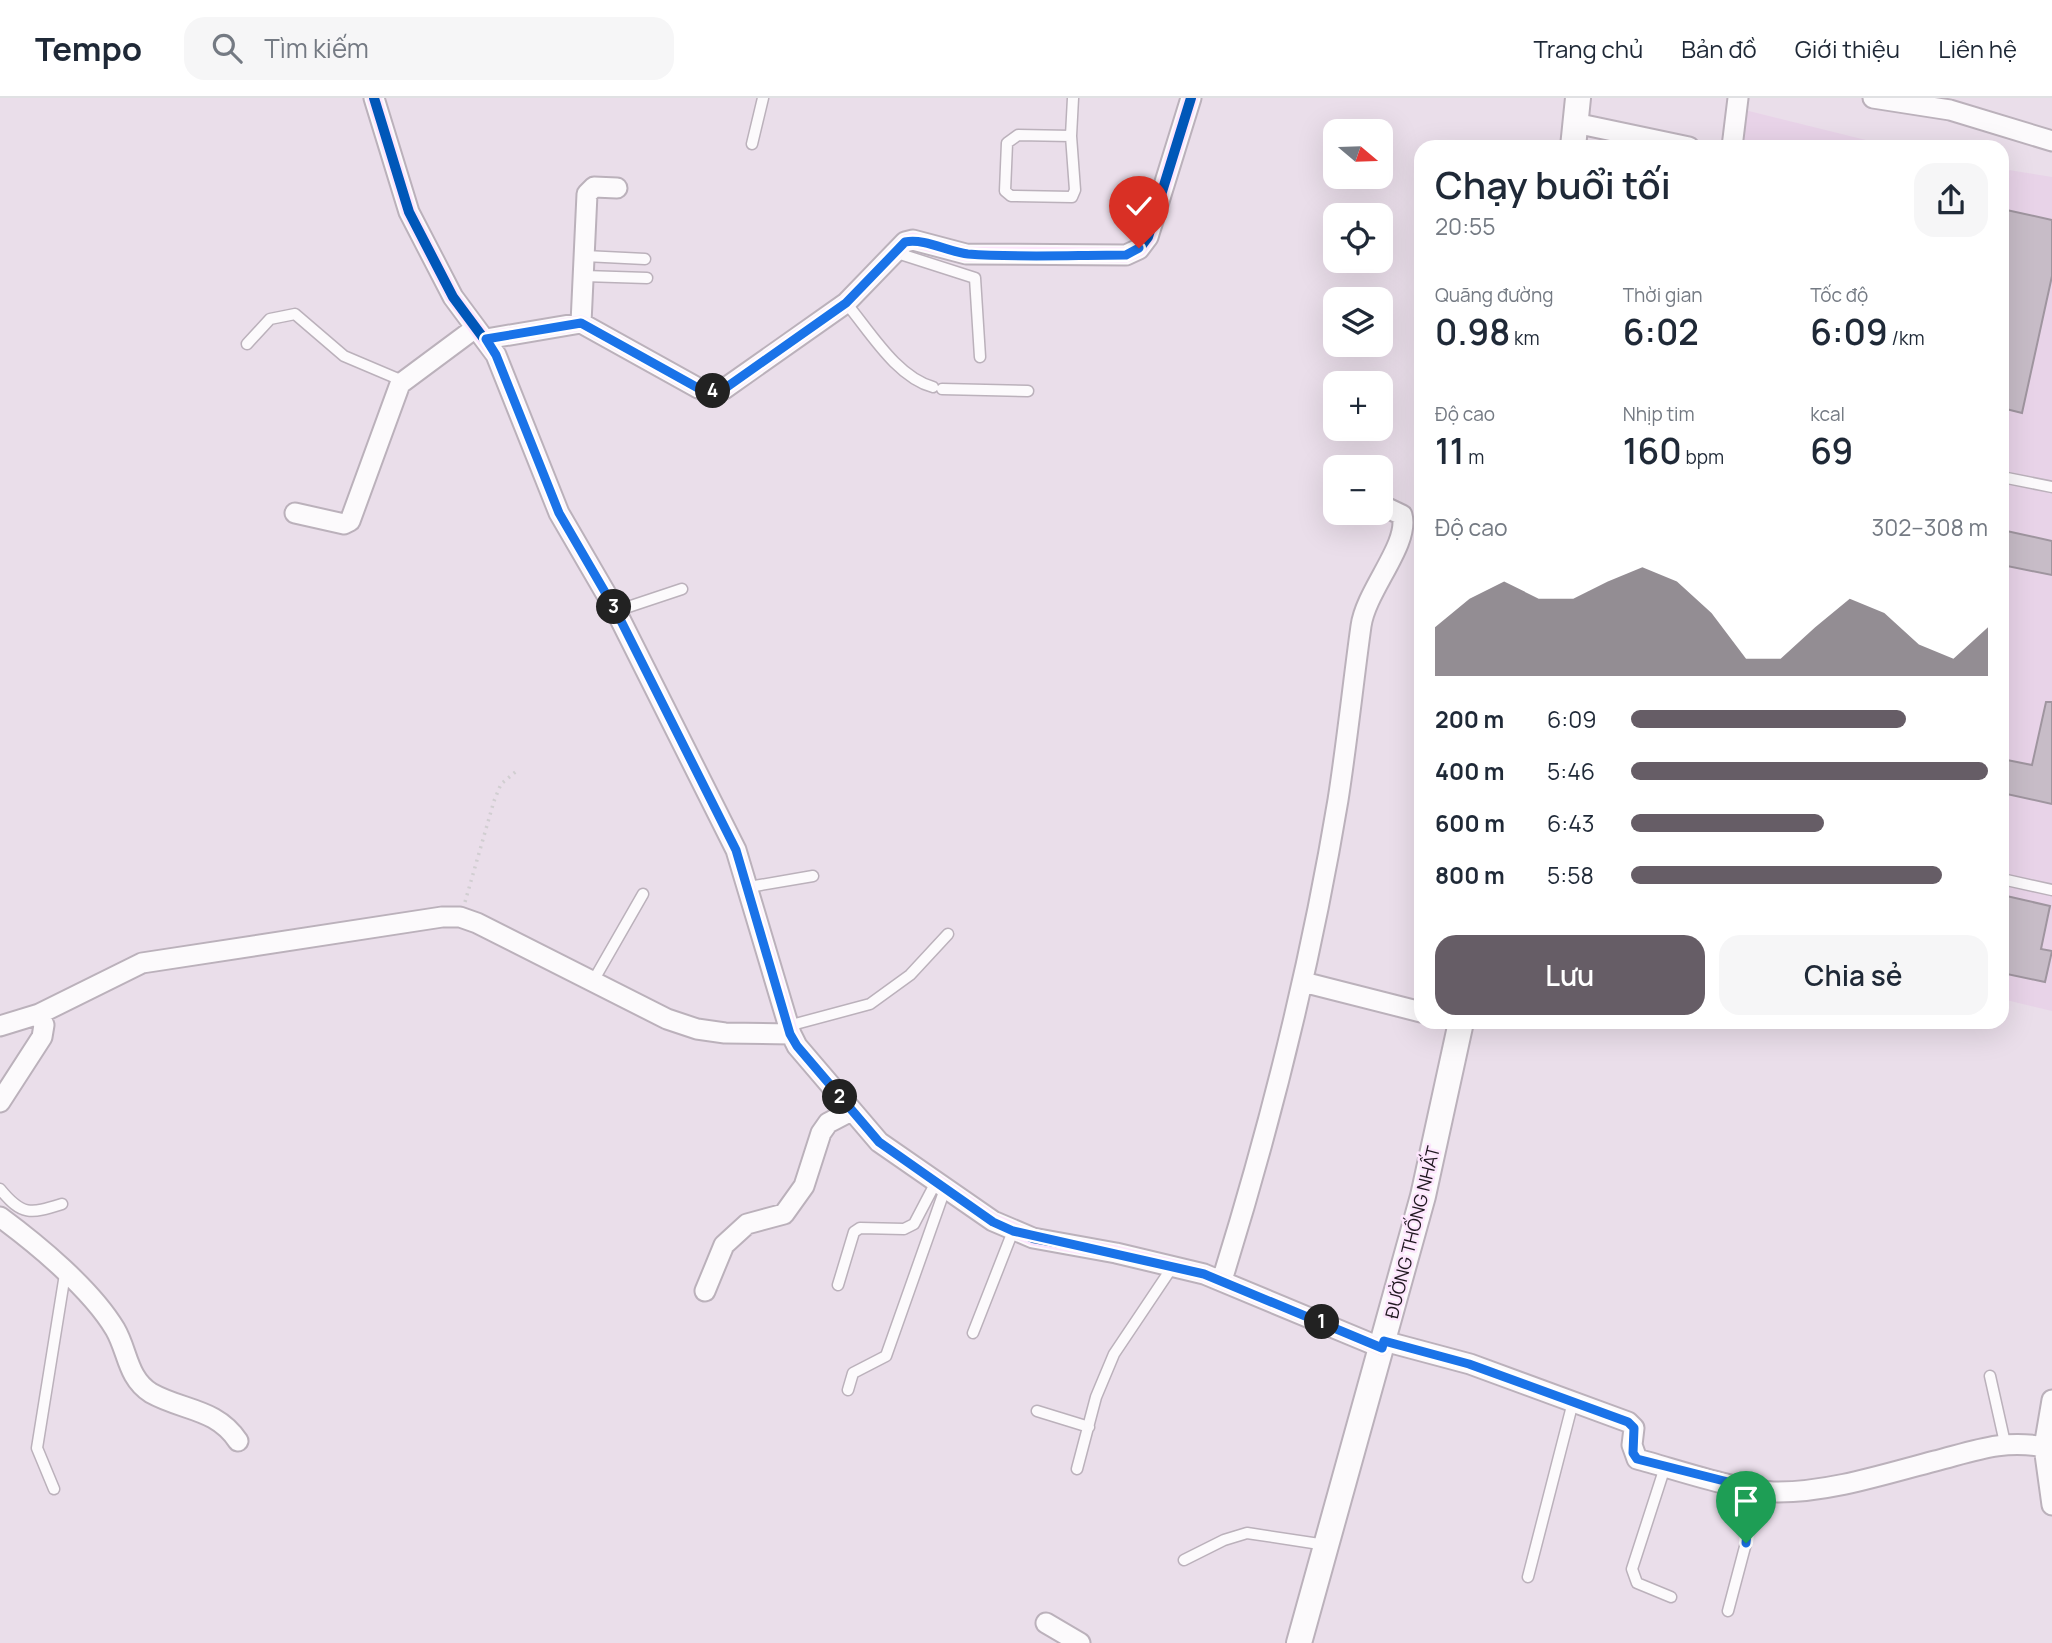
<!DOCTYPE html>
<html lang="vi">
<meta charset="utf-8">
<style>
body{margin:0;font-family:Manrope,sans-serif;background:#f6f6f7;color:#1f2937;height:100vh;display:flex;flex-direction:column;font-size:26px;white-space:nowrap}
*{box-sizing:border-box;margin:0}
p{font-size:23px;color:#747a83}
.icon{flex:none;width:38px;height:38px;fill:none;stroke:currentColor;stroke-width:2;stroke-linecap:round;stroke-linejoin:round}
.map{position:relative;flex:1;overflow:hidden}
.drawer{position:absolute;left:1414px;top:42px;width:595px;height:889px;display:flex;flex-direction:column;background:#fff;border-radius:21px;box-shadow:0 7px 28px #0002}
.drawer>*{flex:none}
.needle{width:46px;rotate:109deg}
.buttons{position:absolute;left:1323px;top:21px;display:grid;gap:14px}
.buttons a{display:grid;place-items:center;width:70px;height:70px;border-radius:14px;background:#fff;box-shadow:0 7px 28px #0002;font-size:35px}
.pin{position:absolute;display:grid;place-items:center;width:60px;height:60px;color:#fff;margin:-72px -30px;border-radius:50% 50% 50% 0;rotate:-45deg;box-shadow:0 0 7px #0007}
.pin .icon{rotate:45deg}
.km{position:absolute;width:35px;height:35px;margin:-18px;border-radius:50%;background:#222;color:#fff;font-size:19px;line-height:35px;text-align:center}
.round{display:grid;place-items:center;flex:none;width:74px;height:74px;border-radius:21px;background:#f6f6f7}
.summary{display:flex;align-items:center;justify-content:space-between;height:119px;padding:0 21px}
h1{font-size:38px;font-weight:600;line-height:52px}
.stats{display:grid;grid-template-columns:repeat(3,1fr);gap:10px;height:119px;padding:7px 21px}
.stats div{display:grid;align-content:center}
.stats b{font-size:35px;font-weight:600}
.stats small{font-size:19px;font-weight:400}
.stats p{font-size:19px}
.chart{height:196px;padding:14px 21px}
.chart p{display:flex;justify-content:space-between}
.chart svg{width:100%;height:126px;margin-top:7px;fill:#665d66;opacity:.7}
.primary-button{display:flex;gap:14px;margin-top:auto;padding:14px 21px}
.primary-button a{flex:1;height:80px;border-radius:21px;background:#665d66;color:#fff;font-size:28px;font-weight:600;line-height:80px;text-align:center}
.primary-button a+a{background:#f6f6f7;color:#1f2937}
ul{padding:0 21px;list-style:none;font-size:23px}
li{display:grid;grid-template-columns:112px 84px 1fr;align-items:center;height:52px}
li i{height:18px;border-radius:9px;background:#665d66}
header{display:flex;align-items:center;gap:42px;box-sizing:border-box;height:98px;padding:0 35px;background:#fff;border-bottom:2px solid #e0e1e3}
header strong{font-size:33px}
nav{display:flex;gap:38px;margin-inline-start:auto;font-size:24px}
.search{width:490px;height:63px;background:#f6f6f7;display:flex;align-items:center;gap:18px;box-sizing:border-box;padding:0 24px;border-radius:21px;color:#747a83;font-size:26px}
.map>svg:first-child{display:block}
</style>
<header>
<strong>Tempo</strong>
<div class="search"><svg class="icon" aria-label="search" viewBox="0 0 24 24"><circle cx="10" cy="10" r="6"/><path d="M15 15l6 6"/></svg>Tìm kiếm</div>
<nav><a>Trang chủ</a><a>Bản đồ</a><a>Giới thiệu</a><a>Liên hệ</a></nav>
</header>
<div class="map">
<svg width="2052" height="1545" viewBox="0 0 2052 1545">
<rect width="100%" height="100%" fill="#eadeea"/>
<path fill="#e8d3e8" d="M1745,12L1894,49H1737Z
M2002,71L2052,79V913L2002,901Z"/>
<path fill="#c7bcc7" stroke="#9f959f" stroke-width="2" d="M2002,111L2052,122V178L2022,315L2002,310Z
M2002,432L2052,443V477L2002,467Z
M2046,604H2052V706L2002,695V661L2032,667Z
M2002,797L2050,808L2041,851L2052,853L2045,884L2002,875Z"/>
<g fill="none" stroke-linecap="round" stroke-linejoin="round">
<g stroke="#bbb1bb" stroke-width="13">
<path id="service" d="M1071,38L1018,37L1007,45L1005,93L1011,98L1072,99L1075,92L1071,38L1073,0
M752,46L763,0
M894,154L975,180L980,259
M585,158L645,161
M584,178L647,180
M846,205C869,232 896,279 933,289
M247,246L270,221L295,216L344,258L403,283
M942,291L1028,293
M2002,379L2052,389
M616,513L682,491
M2002,781L2052,792
M749,789L813,778
M592,885L643,796
M788,928L870,906L910,877L948,836
M0,1091C22,1118 30,1116 62,1106
M838,1187L854,1134L860,1130L904,1131L914,1126L936,1084
M973,1235L1013,1133
M1990,1278L2005,1345
M848,1292L853,1275L886,1258L945,1091
M1037,1313L1089,1329
M1665,1369L1632,1471L1637,1485L1671,1499
M1077,1371L1096,1299L1114,1256L1173,1168
M54,1391L37,1350L65,1176
M1184,1462L1224,1442L1247,1435L1326,1447
M1528,1479L1573,1304
M1728,1513L1746,1445L1752,1390"/>
</g>
<g stroke="#bbb1bb" stroke-width="23">
<path id="minor" d="M374,0L409,114L453,199L496,257L559,415L616,513L736,752L791,936L797,948L879,1044L993,1123L1033,1140L1116,1155L1204,1176L1382,1250
M1873,0L1950,12L2052,43
M1575,25L1689,49
M1732,49L1738,0
M581,225L587,96L594,89L617,90
M486,241L581,225L698,290L711,294L724,291L846,205L905,144L913,142L966,156L1126,157L1139,151L1148,139L1191,0
M295,415L344,426L350,423L400,286L474,231
M1303,884L1421,914
M0,928L39,916L142,865L442,819H460L477,825L667,921L697,931L725,935L791,936
M0,1004L42,939L44,927L39,916
M0,1119C38,1147 91,1191 115,1231C128,1253 127,1280 151,1295C183,1313 216,1310 238,1343
M1222,1182C1271,1025 1311,864 1338,702C1347,644 1353,586 1361,528C1366,492 1410,446 1402,417L1381,407
M705,1193L724,1147L747,1126L784,1116L804,1088L821,1035L828,1025L851,1013
M1384,1243L1470,1266L1628,1324L1634,1330L1632,1347L1637,1361C1675,1371 1741,1394 1778,1394C1830,1394 1885,1376 1935,1363C1974,1353 2003,1341 2044,1349
M2052,1302L2044,1349L2052,1407
M1046,1525L1080,1545"/>
</g>
<g stroke="#bbb1bb" stroke-width="28">
<path id="tertiary" d="M1573,49L1578,0
M1299,1545L1423,1098L1461,924"/>
</g>
<path stroke="#d1ced1" stroke-width="3.5" stroke-dasharray="2 5" stroke-linecap="butt" d="M465,804L494,703L501,686L519,671"/>
<use href="#service" stroke="#fcfafc" stroke-width="10"/>
<use href="#minor" stroke="#fcfafc" stroke-width="19"/>
<use href="#tertiary" stroke="#fcfafc" stroke-width="24"/>
<g stroke="#fde6fd" stroke-width="15">
<path id="cycleway" d="M374,0L409,114L453,199L496,257L559,415L616,513L736,752L791,936L797,948L879,1044L993,1123L1033,1140L1116,1155L1204,1176L1382,1250
M486,241L581,225L698,290L711,294L724,291L846,205L905,144L913,142L966,156L1126,157L1139,151L1148,139L1191,0"/>
</g>
<use href="#cycleway" stroke="#0057b8" stroke-width="10"/>
</g>
<g fill="none" stroke-linecap="round" stroke-linejoin="round">
<g stroke="#fff" stroke-width="14">
<path id="route" d="M1139,150L1126,157C1074,157 1020,160 968,156C948,154 925,140 905,144L846,205L724,291L711,294L698,290L581,225L486,241L496,257L559,415L616,513L736,752L790,936L797,948L879,1044L993,1124L1013,1133L1204,1176L1382,1250L1384,1243L1469,1266L1628,1324L1634,1330L1633,1355L1637,1361L1752,1390L1746,1445"/>
</g>
<use href="#route" stroke="#1a73e8" stroke-width="9"/>
</g>
<g text-anchor="middle" dominant-baseline="central" stroke-width="5" stroke-linejoin="round" paint-order="stroke">
<g font-size="18" fill="#1f171f" stroke="#fde6fd">
<text transform="translate(1412 1134) rotate(-76)">ĐƯỜNG THỐNG NHẤT</text>
</g>
</g>
</svg>
<div class="buttons">
<a><svg class="needle" viewBox="-14 -14 28 28"><path d="M0-13l5 13h-10z" fill="#e53935"/><path d="M0 13l5-13h-10z" fill="#747a83"/></svg></a>
<a><svg class="icon" aria-label="locate" viewBox="0 0 24 24"><circle cx="12" cy="12" r="6"/><path d="M12 2v4M12 18v4M2 12h4M18 12h4"/></svg></a>
<a><svg class="icon" aria-label="layers" viewBox="0 0 24 24"><path d="M12 4l9 5-9 5-9-5zM3 14l9 5 9-5"/></svg></a>
<a>+</a>
<a>−</a>
</div>
<div class="pin" style="left:1746px;top:1445px;background:#1e9e55"><svg class="icon" aria-label="arrive" viewBox="0 0 24 24"><path d="M6 21V4h12l-3 4 3 4H6"/></svg></div>
<div class="pin" style="left:1139px;top:150px;background:#d93025"><svg class="icon" aria-label="check" viewBox="0 0 24 24"><path d="M5 12l5 5 9-10"/></svg></div>
<b class="km" style="left:1322px;top:1224px">1</b>
<b class="km" style="left:840px;top:999px">2</b>
<b class="km" style="left:614px;top:509px">3</b>
<b class="km" style="left:713px;top:293px">4</b>
<section class="drawer">
<div class="summary"><div><h1>Chạy buổi tối</h1><p>20:55</p></div><a class="round"><svg class="icon" aria-label="share" viewBox="0 0 24 24"><path d="M12 15V3M7 8l5-5 5 5M5 13v7h14v-7"/></svg></a></div>
<div class="stats">
<div><p>Quãng đường</p><b>0.98<small> km</small></b></div>
<div><p>Thời gian</p><b>6:02</b></div>
<div><p>Tốc độ</p><b>6:09<small> /km</small></b></div>
</div>
<div class="stats">
<div><p>Độ cao</p><b>11<small> m</small></b></div>
<div><p>Nhịp tim</p><b>160<small> bpm</small></b></div>
<div><p>kcal</p><b>69</b></div>
</div>
<div class="chart"><p><span>Độ cao</span>302–308 m</p>
<svg viewBox="0 0 160 44" preserveAspectRatio="none"><path d="M0 44V27L10 17L20 11L30 17L40 17L50 11L60 6L70 11L80 22L90 38L100 38L110 27L120 17L130 22L140 33L150 38L160 27V44z"/></svg>
</div>
<ul>
<li><b>200 m</b>6:09<i style="width:77%"></i></li>
<li><b>400 m</b>5:46<i style="width:100%"></i></li>
<li><b>600 m</b>6:43<i style="width:54%"></i></li>
<li><b>800 m</b>5:58<i style="width:87%"></i></li>
</ul>
<div class="primary-button"><a>Lưu</a><a>Chia sẻ</a></div>
</section>
</div>
